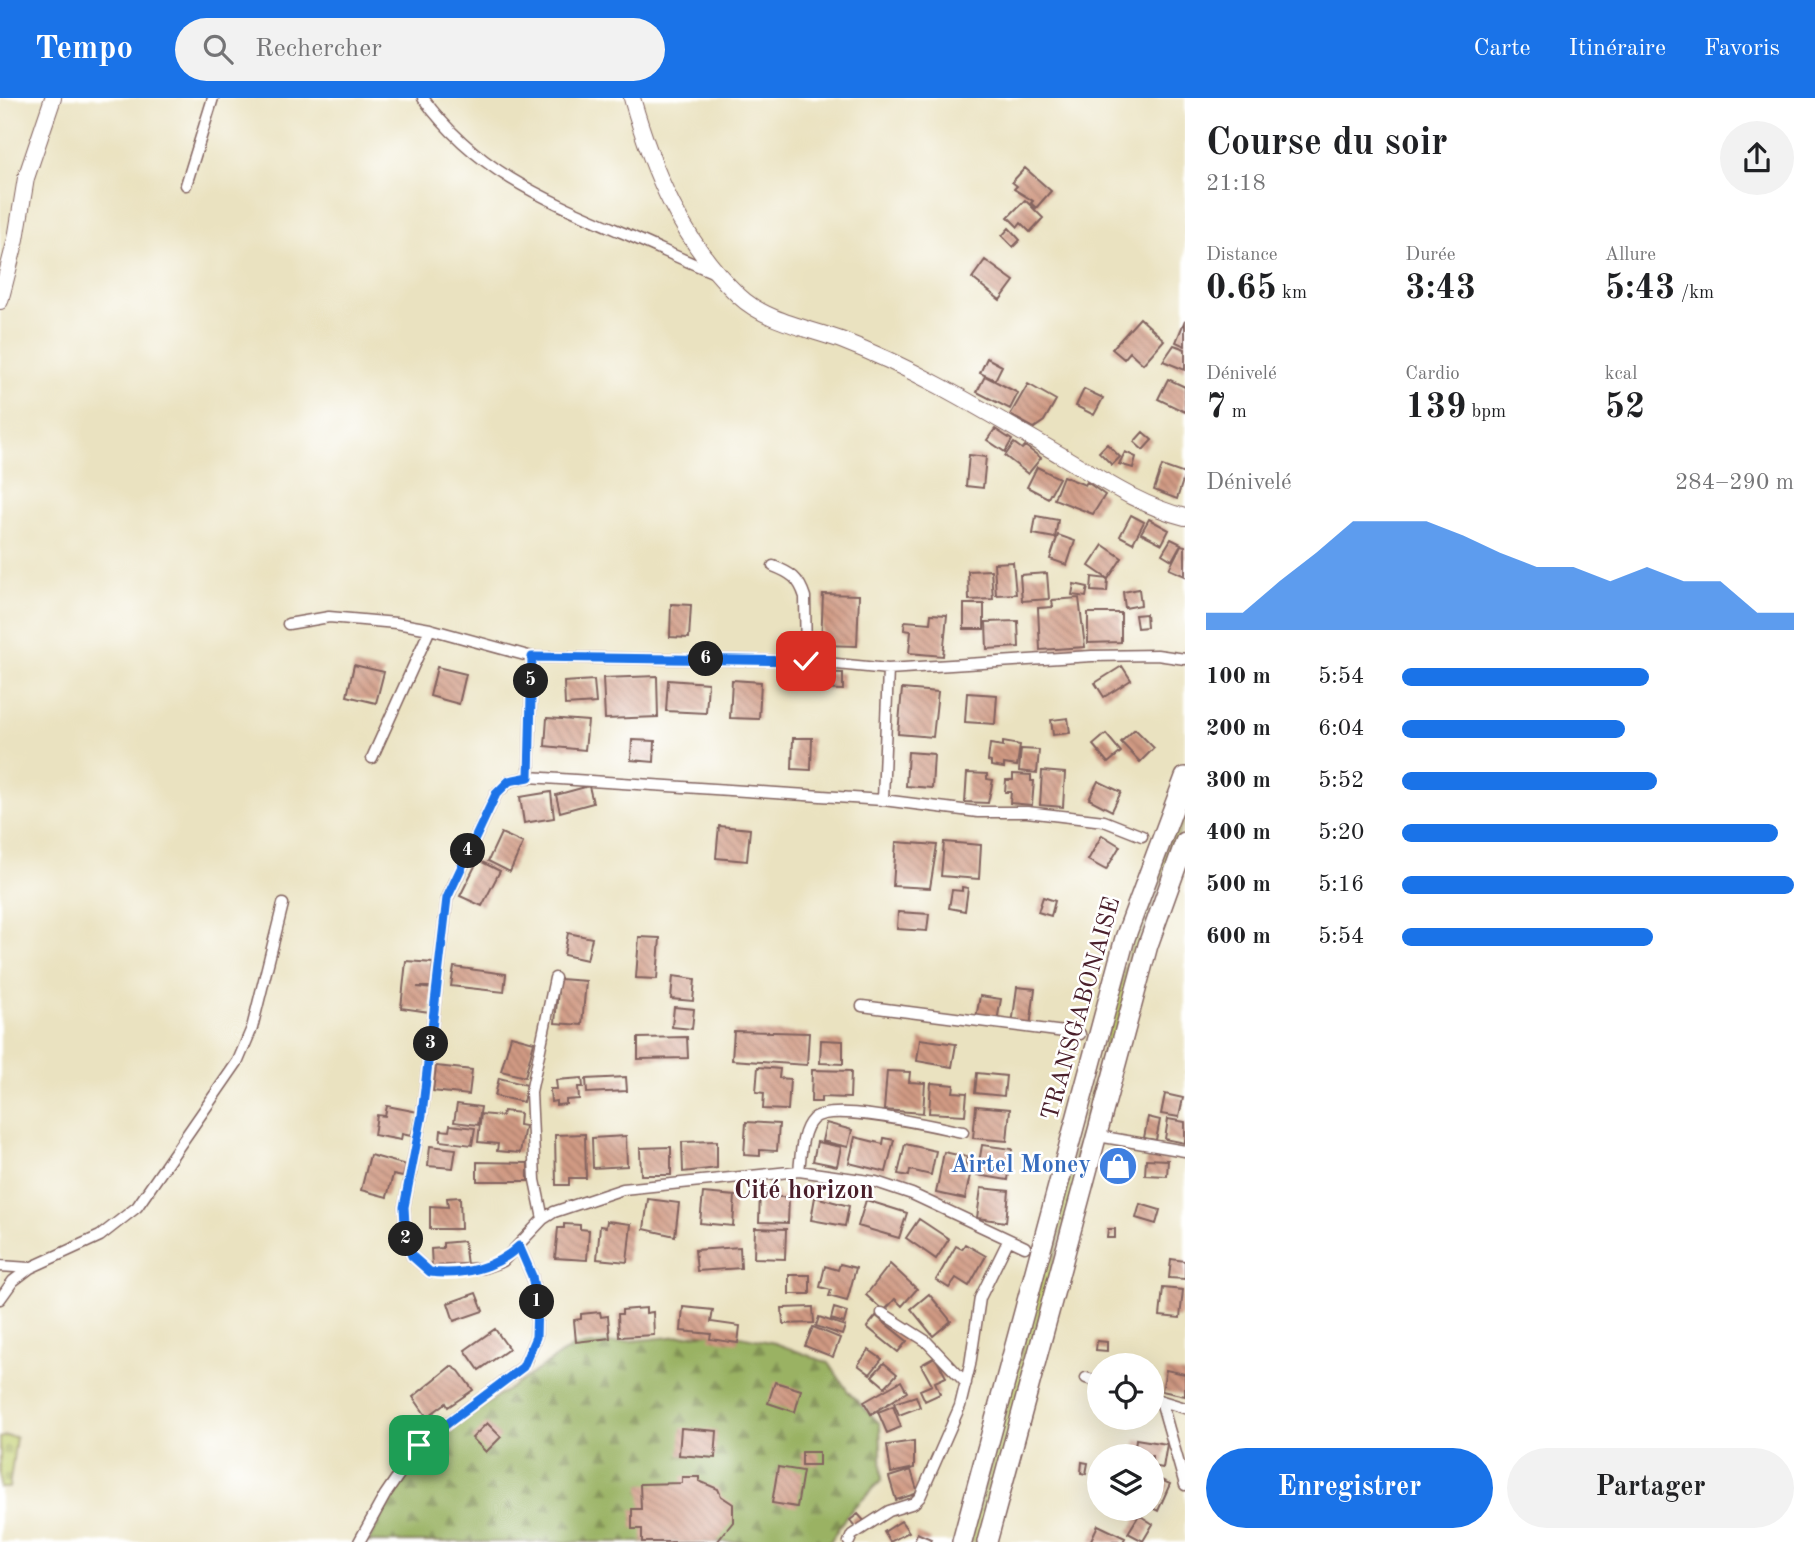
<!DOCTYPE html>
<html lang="fr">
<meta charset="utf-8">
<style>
body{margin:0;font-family:"Old Standard TT",serif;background:#f2f2f2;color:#202124;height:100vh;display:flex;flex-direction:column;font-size:26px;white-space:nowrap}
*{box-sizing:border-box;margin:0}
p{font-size:23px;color:#757577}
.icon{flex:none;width:38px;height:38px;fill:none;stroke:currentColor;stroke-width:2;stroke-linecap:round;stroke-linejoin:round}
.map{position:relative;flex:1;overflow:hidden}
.details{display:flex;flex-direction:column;background:#fff;width:630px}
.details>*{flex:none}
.tools{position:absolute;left:1087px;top:1255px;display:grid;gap:14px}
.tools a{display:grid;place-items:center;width:77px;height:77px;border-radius:50%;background:#fff;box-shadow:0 7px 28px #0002;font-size:35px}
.pin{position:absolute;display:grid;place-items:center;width:60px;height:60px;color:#fff;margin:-30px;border-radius:14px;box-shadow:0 4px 10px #0006}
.km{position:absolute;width:35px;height:35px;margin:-18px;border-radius:50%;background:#222;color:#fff;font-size:19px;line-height:35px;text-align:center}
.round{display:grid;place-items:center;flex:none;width:74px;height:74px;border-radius:37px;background:#f2f2f2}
.overview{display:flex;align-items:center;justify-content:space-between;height:119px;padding:0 21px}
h1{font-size:38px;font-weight:800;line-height:52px}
.metrics{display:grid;grid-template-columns:repeat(3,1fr);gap:10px;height:119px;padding:7px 21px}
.metrics div{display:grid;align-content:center}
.metrics b{font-size:35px;font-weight:800}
.metrics small{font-size:19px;font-weight:400}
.metrics p{font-size:19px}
.chart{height:196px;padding:14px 21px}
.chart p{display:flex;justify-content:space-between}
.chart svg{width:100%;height:126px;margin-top:7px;fill:#1a73e8;opacity:.7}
.button{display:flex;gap:14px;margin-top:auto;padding:14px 21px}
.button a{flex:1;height:80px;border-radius:42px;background:#1a73e8;color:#fff;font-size:28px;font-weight:800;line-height:80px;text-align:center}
.button a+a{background:#f2f2f2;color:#202124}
ul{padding:0 21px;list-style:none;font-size:23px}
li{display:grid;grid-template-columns:112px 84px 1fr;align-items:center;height:52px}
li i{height:18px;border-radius:9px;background:#1a73e8}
header{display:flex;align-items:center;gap:42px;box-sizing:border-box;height:98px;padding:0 35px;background:#1a73e8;color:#fff}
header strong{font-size:33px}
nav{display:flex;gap:38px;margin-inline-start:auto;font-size:24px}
.search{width:490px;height:63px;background:#f2f2f2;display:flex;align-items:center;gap:18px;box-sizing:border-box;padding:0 24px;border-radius:38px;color:#757577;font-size:26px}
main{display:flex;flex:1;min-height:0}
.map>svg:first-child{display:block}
</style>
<header>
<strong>Tempo</strong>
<div class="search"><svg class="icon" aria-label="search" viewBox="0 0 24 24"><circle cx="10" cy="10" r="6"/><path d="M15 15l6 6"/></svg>Rechercher</div>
<nav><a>Carte</a><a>Itinéraire</a><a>Favoris</a></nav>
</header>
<main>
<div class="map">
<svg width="1185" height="1444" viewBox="0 0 1185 1444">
<defs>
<pattern id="forest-firs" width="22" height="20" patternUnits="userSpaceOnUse" patternTransform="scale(1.75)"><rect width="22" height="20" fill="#9ab264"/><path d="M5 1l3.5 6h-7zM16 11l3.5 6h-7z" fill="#809053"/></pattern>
<pattern id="cemetery-stones" width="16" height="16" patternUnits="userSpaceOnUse" patternTransform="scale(1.75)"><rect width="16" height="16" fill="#c3d072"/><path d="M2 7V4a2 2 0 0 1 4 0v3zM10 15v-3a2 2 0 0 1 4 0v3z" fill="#a9b263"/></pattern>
<pattern id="building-back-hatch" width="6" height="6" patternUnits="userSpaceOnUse" patternTransform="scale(1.75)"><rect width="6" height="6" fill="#d09a83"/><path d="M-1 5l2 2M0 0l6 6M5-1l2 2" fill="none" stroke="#ab7d6b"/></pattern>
</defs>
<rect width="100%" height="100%" fill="#fff"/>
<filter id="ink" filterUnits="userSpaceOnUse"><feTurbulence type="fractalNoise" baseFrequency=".0143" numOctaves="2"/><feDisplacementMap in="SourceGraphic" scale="14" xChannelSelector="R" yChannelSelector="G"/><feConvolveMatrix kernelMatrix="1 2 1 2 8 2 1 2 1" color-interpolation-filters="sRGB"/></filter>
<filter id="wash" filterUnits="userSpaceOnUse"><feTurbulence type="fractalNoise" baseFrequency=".00686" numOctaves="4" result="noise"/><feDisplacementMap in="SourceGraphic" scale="28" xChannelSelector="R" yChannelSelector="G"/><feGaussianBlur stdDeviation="1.57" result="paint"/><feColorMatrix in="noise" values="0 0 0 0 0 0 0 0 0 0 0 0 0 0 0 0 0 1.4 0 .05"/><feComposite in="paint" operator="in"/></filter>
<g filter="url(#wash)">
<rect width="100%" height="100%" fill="#eae2c0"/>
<path fill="#c3d072" stroke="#86784e" stroke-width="2" d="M1185,700V719L1140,844L978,1444H970L1133,841Z"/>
<path fill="url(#forest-firs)" stroke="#726848" stroke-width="2" d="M720,1234L775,1245L829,1265L849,1295L880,1326L882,1382L846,1418L830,1444H368L404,1378L455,1327L572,1249Z"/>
<path fill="url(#cemetery-stones)" stroke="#86784e" stroke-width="2" d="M6,1338L16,1339L9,1390H0V1340Z"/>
<g id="blocks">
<path fill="url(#building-back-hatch)" d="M1025,70L1051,93L1036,110L1031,105L1033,103L1014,91L1017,88L1012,84Z
M1025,102L1043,120L1030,134L1021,125L1018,129L1008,119Z
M1009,130L1020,142L1013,149L1002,138Z
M985,162L1014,183L1000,202L972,180Z
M1140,220L1164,242L1143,266L1130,254L1124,261L1112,251Z
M1185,222V248L1176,244Z
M1174,247L1185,251V272L1163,263Z
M987,260L1002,268L995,282L980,275Z
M985,278L1018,295L1010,311L977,294Z
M1168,281L1185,289V314L1158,301Z
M1028,286L1056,302L1044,323L1034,330L1010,317Z
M1084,291L1103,300L1094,317L1076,308Z
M995,331L1012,342L1005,354L987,342Z
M1143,334L1152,342L1143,352L1134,344Z
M1014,345L1022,351L1025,348L1041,360L1028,376L1005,358Z
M1107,346L1120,359L1112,367L1099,354Z
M1125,354L1136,359L1133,370L1119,366Z
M969,357L986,359L983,390L966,388Z
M1162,368L1185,376L1177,401L1154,392Z
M1037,369L1059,380L1048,400L1027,389Z
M1063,378L1085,387L1087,384L1105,397L1093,416L1054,401Z
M1131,417L1144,424L1133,445L1120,438Z
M1036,418L1058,422L1055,440L1033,436Z
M1149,421L1169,432L1162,446L1141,435Z
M1058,437L1075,443L1067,467L1050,461Z
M1171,441L1181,446L1172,462L1162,456Z
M1103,447L1122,460L1108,481L1107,494L1091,493L1092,479L1108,481L1089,468Z
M1181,447L1185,448V478L1169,471Z
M1013,464L1016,496L996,497L994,465Z
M991,472L993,501L969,502L968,473Z
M1047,475L1049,501L1022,503L1020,477Z
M1074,486L1088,489L1086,499L1072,497Z
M1139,491L1141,507L1125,510L1123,494Z
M823,496L859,497L857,548L821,547Z
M1079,500L1085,549L1040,552L1038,510L1053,509L1052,502Z
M671,506L691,507L689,540L670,539Z
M964,506H984V531H964Z
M1088,515H1121V544L1088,545Z
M931,516L947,517L943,558L909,555L911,533L904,532L905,523L930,525Z
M1146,516L1147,529L1137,530L1135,517Z
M1018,523L1019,549L987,551L986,524Z
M354,567L384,574L376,605L347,598Z
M1122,568L1131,582L1104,599L1095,585Z
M437,569L466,576L459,606L430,598Z
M813,574L843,575V592L813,591Z
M657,578L658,619L605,621L603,580Z
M594,582L596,605L565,607L564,584Z
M668,582L708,585L706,615L666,613Z
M732,582L761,584L759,621L730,620Z
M902,591L938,594L933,639L898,636Z
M967,595L997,597L995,626L965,624Z
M547,620L588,623L585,652L545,648Z
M1068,620L1070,635L1053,637L1051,622Z
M1135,631L1154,650L1140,664L1121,644Z
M1106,636L1121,654L1108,665L1093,647Z
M793,640H812L811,672L792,671Z
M632,642L655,643L654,664L631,662Z
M1003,644L1020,647L1017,668L1004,666V670L991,668V664L988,663L990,646L1003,648Z
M1021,651L1039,652L1037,675L1019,673Z
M908,654L934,656L932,690L906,688Z
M1042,673L1065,675L1063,709L1040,707Z
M967,675L987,676V681L993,682L988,705L965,704Z
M1013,676L1031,677V683H1034L1032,707L1010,705L1011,694H1005L1006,682H1013Z
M1098,683L1121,694L1112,713L1089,701Z
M589,688L593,705L560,714L556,697Z
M551,694L554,720L524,725L520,699Z
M719,728L750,731L747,763L716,760Z
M501,735L523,745L510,774L488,763Z
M1102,737L1120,748L1106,772L1088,762Z
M896,744L937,747L930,790L893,788Z
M944,744L981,747L979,781L941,778Z
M478,762L500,773L482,808L460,798Z
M962,789L968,790L965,813L949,810L952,792L962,793Z
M1043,799L1055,803L1051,818L1038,814Z
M898,814L929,816L927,833L897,831Z
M568,835L592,840L587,862L564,857Z
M639,839L660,840L657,881L636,880Z
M406,863L433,865L431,889H417L433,891L430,914L401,910Z
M454,869L506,876L504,894L451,888Z
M673,878L695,881L693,903L671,901Z
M559,881L586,883L582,927L555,925Z
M1017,889L1035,891L1030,929L1012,927Z
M980,898L1001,901L997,923L976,920Z
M674,909L694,911L692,931L672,929Z
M734,933L809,935L807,967L732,962Z
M511,938L534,944L525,979L501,973Z
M687,939L688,960L638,961V940Z
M920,941L956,946L952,969L917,963Z
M821,942L843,943V966L820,965Z
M436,968L472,972L469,997L433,993Z
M758,969L780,971L779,980L790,981L788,1012L763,1011L764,995L756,994Z
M812,972L851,973L850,1000L821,999V1004H811Z
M887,973L910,974L909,984L925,985L923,1015L884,1012Z
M977,975L1006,978L1004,998L975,995Z
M626,979L627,993L587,995L586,981Z
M499,980L527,987L523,1004L495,998Z
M582,980L583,989H578L579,1001L566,1002V1006L556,1007V1003L551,1004L550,991H557L556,982Z
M931,985L954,987L953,994L967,995L965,1017L929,1015Z
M1165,996L1183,1000L1179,1019L1161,1016Z
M457,1006L481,1009L478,1027L454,1024Z
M387,1008L418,1014L411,1038L402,1036L401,1042L374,1037L377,1017L385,1018Z
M976,1008L1010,1011L1007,1043L973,1040Z
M503,1013L520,1015L519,1027L525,1028L520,1055L497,1053L498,1046L478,1044L481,1016L502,1018Z
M1148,1019L1160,1022L1156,1042L1144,1040Z
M1168,1021L1185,1024V1045L1165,1041Z
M746,1024L779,1026L777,1053L760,1052V1058L744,1057Z
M826,1025L852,1032L848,1049L822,1043Z
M450,1027L475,1030L472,1047L440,1043L441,1032L449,1033Z
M585,1036L586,1080H569V1087H556L555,1037Z
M626,1038L627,1068L593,1070L592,1040Z
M855,1039L883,1046L884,1040L894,1042L886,1074L849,1065Z
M717,1043V1070L683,1074L682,1044Z
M817,1044L841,1049L837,1068L813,1063Z
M905,1046L936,1053L931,1077L910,1072L909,1078L898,1076Z
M982,1047L1012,1051L1008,1082L977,1077Z
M430,1048L456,1051L453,1070L428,1068Z
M671,1049V1077H641L640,1050Z
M944,1054L967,1059L964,1076L970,1077L965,1101L936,1095Z
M370,1057L406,1067L403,1079L393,1077L387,1099L361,1092Z
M1146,1061L1168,1062L1167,1078L1145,1077Z
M477,1064L528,1065V1083H477Z
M981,1090L1009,1093L1006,1124L977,1120Z
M760,1093H778V1099H789L788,1125L759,1124Z
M703,1095L735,1098L733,1128L700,1125Z
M460,1099L461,1131H430V1108L448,1109L447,1100Z
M815,1099L849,1108L845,1128L811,1122Z
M648,1101L679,1105L675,1138L644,1131Z
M866,1102L907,1115L899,1140L858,1128Z
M1140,1106L1160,1112L1156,1126L1136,1120Z
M919,1121L949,1141L936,1161L906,1140Z
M607,1123L631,1126L627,1164L597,1161L600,1128L606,1129Z
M564,1126L580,1127V1131L589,1132L587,1162L555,1160L558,1130H564Z
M755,1130L786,1131L785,1161L754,1160Z
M1108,1131H1115V1140H1107Z
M464,1143L467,1167L432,1169L431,1151L443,1150V1145Z
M965,1146L986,1158L969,1188L956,1180L949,1190L936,1182L956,1148L962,1151Z
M740,1149L741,1170L697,1173L695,1152Z
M1171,1161L1185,1163V1181L1169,1180Z
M840,1166L856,1170L847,1203L829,1198L831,1192L820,1189L825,1168L838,1172Z
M890,1166L917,1191L902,1208L895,1201L884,1213L866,1197Z
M789,1177H810V1196H789Z
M1163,1190L1183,1192L1180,1220L1160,1218Z
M476,1195L483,1213L454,1223L448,1205Z
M929,1196L951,1223L933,1238L911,1211Z
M683,1209L713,1212L711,1224L740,1228L738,1245L710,1241L711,1236L681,1233Z
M813,1209L814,1225L783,1226L782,1210Z
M646,1210V1215L653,1214L654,1237L619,1239L618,1216H622V1212Z
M834,1210L847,1214L844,1225L831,1221Z
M600,1214L601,1219L608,1218L610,1240L576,1244L574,1222L581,1221V1216Z
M876,1218L907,1243L898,1254L867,1229Z
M819,1219L845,1228L842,1237L816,1228Z
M813,1229L840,1240L833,1259L805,1248Z
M495,1231L509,1251L479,1272L465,1252Z
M1097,1243L1107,1244V1253L1096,1252Z
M869,1252L882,1261L870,1276L858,1267Z
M935,1259L946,1279L935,1284L940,1296L925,1303L920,1292L932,1287L921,1267Z
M884,1265L897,1276L885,1289L872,1278Z
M451,1268L459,1273L473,1292L448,1309L446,1305L427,1319L413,1299Z
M1166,1272L1185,1276V1298L1162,1293Z
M901,1283L907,1294L871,1316L864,1304Z
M775,1284L801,1292L795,1314L768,1305Z
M916,1298L920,1309L899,1317L894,1305Z
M893,1308L901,1329L887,1335L878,1314Z
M487,1325L501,1339L486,1354L472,1340Z
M681,1330L717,1333L715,1360L679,1357Z
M1136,1341L1167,1346L1163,1370L1152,1368V1358H1134Z
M914,1343V1370L891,1375L887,1347Z
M802,1354H819V1367H802Z
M1082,1364L1088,1365L1086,1376L1081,1375Z
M778,1369L803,1373L797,1409L772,1405Z
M911,1372L918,1395L896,1402L889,1379Z
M1152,1378L1170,1386L1158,1413L1152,1410Z
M682,1379H699V1383L718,1391L721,1398L733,1406V1424L717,1444H642V1431H632V1411H641L640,1386L682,1385Z
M858,1416L865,1424L857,1431L850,1422Z
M1139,1417L1153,1426L1143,1443L1128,1435Z
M901,1423L909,1434L890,1444L884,1434Z
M1098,1427L1125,1440L1123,1444H1090Z
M917,1435L931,1441L930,1444H914Z"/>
</g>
</g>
<g filter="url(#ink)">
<use href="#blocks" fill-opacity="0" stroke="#82635f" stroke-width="2"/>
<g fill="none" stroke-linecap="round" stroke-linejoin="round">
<g stroke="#82635f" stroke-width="13">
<path id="street" d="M423,0C475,72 542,100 621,134C652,147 683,162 715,175
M186,87L213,0
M773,468C791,475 799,480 805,499L806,563
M288,526L329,519L396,525L430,531L532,559L806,563L888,571L1092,558L1157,557L1185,561
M372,660L430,531
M529,679L532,559
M883,702L888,571
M862,908L1080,936
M1098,1038L1185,1053
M799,1073C801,1057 801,1033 813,1021C831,1003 936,1029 963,1034
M543,1121L535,1082L531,994L555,880
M1025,1149L912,1096L876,1084L799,1073L623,1091L554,1114L543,1121L503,1163L483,1170L430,1174L412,1158L406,1143L404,1109L422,1017L447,801L496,696L510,683L529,679L883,702L978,714H1027L1104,723L1142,738
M0,1168L30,1170
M0,1201L13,1183L30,1170L100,1138L137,1109L238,963L252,930L283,806
M882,1215L926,1243L966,1285
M1086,1280L1099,1284
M1152,1300L1185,1310
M1161,1303L1185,1387
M359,1444L385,1397L419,1347L523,1269L536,1239L537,1206L532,1178L519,1148
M849,1444L852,1437L889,1413L914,1405L920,1399L960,1308L970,1267L980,1200L1008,1143"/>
</g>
<g stroke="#82635f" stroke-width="18">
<path id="secondary" d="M632,0C653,74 682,144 739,198C765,223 808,230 841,242C919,272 990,316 1062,358C1101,381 1140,408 1185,419
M0,203L16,141L26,80L53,0"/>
</g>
<g stroke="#82635f" stroke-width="22">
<path id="highway" d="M962,1444L1125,840L1185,679
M987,1444L1148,847L1185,744"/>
</g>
<use href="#street" stroke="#fff" stroke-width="10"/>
<use href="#secondary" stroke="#fff" stroke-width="16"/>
<use href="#highway" stroke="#fff" stroke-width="19"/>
</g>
</g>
<g fill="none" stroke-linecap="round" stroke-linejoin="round" filter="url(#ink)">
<g stroke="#fff" stroke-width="14">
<path id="route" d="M419,1347L523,1269L536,1239L537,1206L532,1178L519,1148C496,1170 463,1178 430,1174L412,1158L406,1143L404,1109L422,1017L447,800L496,696L509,683L529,679L532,559L806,563"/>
</g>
<use href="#route" stroke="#1a73e8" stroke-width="9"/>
</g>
<defs>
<g id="shop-disc" transform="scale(2.0125)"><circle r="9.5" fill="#3f7fe0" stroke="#fff"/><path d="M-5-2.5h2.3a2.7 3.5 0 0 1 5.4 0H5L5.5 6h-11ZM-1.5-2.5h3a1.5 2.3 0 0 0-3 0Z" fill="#fff"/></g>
</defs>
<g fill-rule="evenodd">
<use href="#shop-disc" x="1118" y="1068"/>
</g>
<g text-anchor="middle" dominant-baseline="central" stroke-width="5" stroke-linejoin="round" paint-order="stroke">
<g font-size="24" fill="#4a1f2b" stroke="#fff">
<text transform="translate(1082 911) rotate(-74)">TRANSGABONAISE</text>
</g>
<g font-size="24" font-weight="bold" fill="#366cbe" stroke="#fff" text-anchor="end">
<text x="1091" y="1068">Airtel Money</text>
</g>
<g font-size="26" font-weight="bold" fill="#4a1f2b" stroke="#fff">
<text x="804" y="1093">Cité horizon</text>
</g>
</g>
</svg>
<div class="tools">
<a><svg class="icon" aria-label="locate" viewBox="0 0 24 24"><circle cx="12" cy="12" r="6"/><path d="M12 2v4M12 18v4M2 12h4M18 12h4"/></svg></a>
<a><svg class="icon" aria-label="layers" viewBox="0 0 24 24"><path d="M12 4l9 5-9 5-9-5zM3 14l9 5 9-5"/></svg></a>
</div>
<div class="pin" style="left:419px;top:1347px;background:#1e9e55"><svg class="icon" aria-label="arrive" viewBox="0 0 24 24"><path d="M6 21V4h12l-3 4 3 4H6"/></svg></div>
<div class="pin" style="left:806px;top:563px;background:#d93025"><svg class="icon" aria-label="check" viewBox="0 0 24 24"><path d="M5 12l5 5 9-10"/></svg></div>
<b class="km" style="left:537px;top:1204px">1</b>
<b class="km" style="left:406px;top:1141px">2</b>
<b class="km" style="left:431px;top:946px">3</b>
<b class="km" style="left:468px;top:753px">4</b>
<b class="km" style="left:531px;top:583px">5</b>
<b class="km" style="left:706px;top:561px">6</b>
</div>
<section class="details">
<div class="overview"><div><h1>Course du soir</h1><p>21:18</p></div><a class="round"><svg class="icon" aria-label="share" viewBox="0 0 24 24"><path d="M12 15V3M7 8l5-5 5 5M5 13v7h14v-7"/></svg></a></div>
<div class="metrics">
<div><p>Distance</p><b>0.65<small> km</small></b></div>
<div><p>Durée</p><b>3:43</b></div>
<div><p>Allure</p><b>5:43<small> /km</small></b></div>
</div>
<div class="metrics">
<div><p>Dénivelé</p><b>7<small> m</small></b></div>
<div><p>Cardio</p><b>139<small> bpm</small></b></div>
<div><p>kcal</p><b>52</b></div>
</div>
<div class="chart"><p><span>Dénivelé</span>284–290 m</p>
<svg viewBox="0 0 160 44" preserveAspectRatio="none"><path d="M0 44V38L10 38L20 27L30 17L40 6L50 6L60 6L70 11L80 17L90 22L100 22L110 27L120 22L130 27L140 27L150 38L160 38V44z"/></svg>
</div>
<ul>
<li><b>100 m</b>5:54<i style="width:63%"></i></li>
<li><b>200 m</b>6:04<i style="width:57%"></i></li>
<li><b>300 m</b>5:52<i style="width:65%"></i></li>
<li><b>400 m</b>5:20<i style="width:96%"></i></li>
<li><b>500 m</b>5:16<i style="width:100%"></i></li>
<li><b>600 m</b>5:54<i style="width:64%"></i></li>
</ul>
<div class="button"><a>Enregistrer</a><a>Partager</a></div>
</section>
</main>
